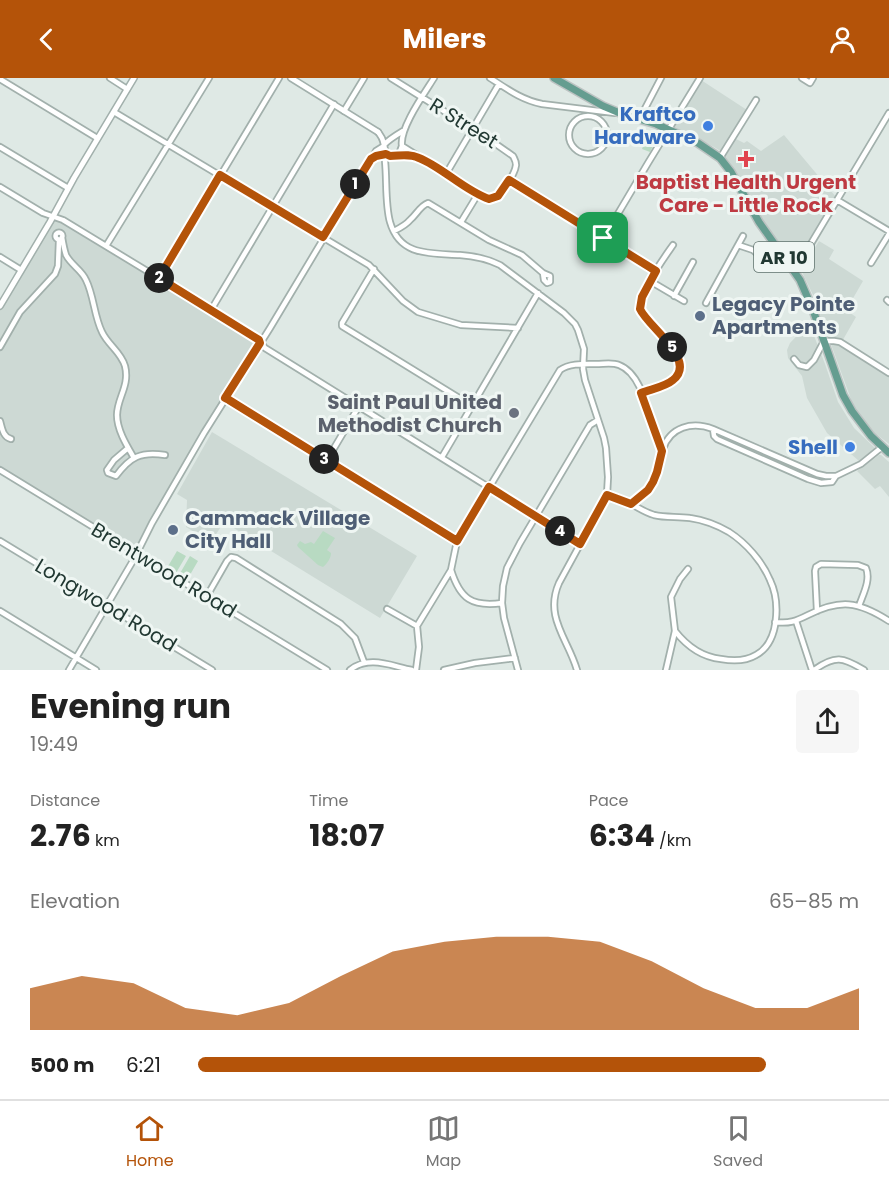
<!DOCTYPE html>
<meta charset="utf-8">
<style>
body{margin:0;font-family:Poppins,sans-serif;background:#f6f6f6;color:#222;height:100vh;display:flex;flex-direction:column;font-size:22px;white-space:nowrap}
*{box-sizing:border-box;margin:0}
p{font-size:20px;color:#767676}
.icon{flex:none;width:33px;height:33px;fill:none;stroke:currentColor;stroke-width:2;stroke-linecap:round;stroke-linejoin:round}
.map{position:relative;height:592px;overflow:hidden}
.panel{display:flex;flex-direction:column;background:#fff;flex:1}
.panel>*{flex:none}
.pin{position:absolute;display:grid;place-items:center;width:51px;height:51px;color:#fff;margin:-26px;border-radius:12px;box-shadow:0 3px 9px #0006}
.km{position:absolute;width:30px;height:30px;margin:-15px;border-radius:50%;background:#222;color:#fff;font-size:16px;line-height:30px;text-align:center}
.round{display:grid;place-items:center;flex:none;width:63px;height:63px;border-radius:6px;background:#f6f6f6}
.overview{display:flex;align-items:center;justify-content:space-between;height:102px;padding:0 30px}
h1{font-size:33px;font-weight:700;line-height:45px}
.stats{display:grid;grid-template-columns:repeat(3,1fr);gap:9px;height:102px;padding:6px 30px}
.stats div{display:grid;align-content:center}
.stats b{font-size:30px;font-weight:700}
.stats small{font-size:16px;font-weight:400}
.stats p{font-size:16px}
.chart{height:168px;padding:12px 30px}
.chart p{display:flex;justify-content:space-between}
.chart svg{width:100%;height:108px;margin-top:6px;fill:#b45309;opacity:.7}
ul{padding:0 30px;list-style:none;font-size:20px}
li{display:grid;grid-template-columns:96px 72px 1fr;align-items:center;height:45px}
li i{height:15px;border-radius:8px;background:#b45309}
header{display:flex;justify-content:space-between;align-items:center;height:78px;padding:0 30px;background:#b45309;color:#fff;font-size:27px;font-weight:700}
.menu{display:flex;justify-content:space-around;align-items:center;height:84px;border-top:2px solid #e0e0e0;background:#fff;font-size:16px;color:#767676}
.menu a{display:grid;justify-items:center;gap:3px}
.menu .current{color:#b45309}
.map>svg:first-child{display:block}
</style>
<header><svg class="icon" aria-label="back" viewBox="0 0 24 24"><path d="M15 5l-7 7 7 7"/></svg>Milers<svg class="icon" aria-label="person" viewBox="0 0 24 24"><circle cx="12" cy="8" r="4"/><path d="M4 21q1-7 8-7t8 7"/></svg></header>
<div class="map">
<svg width="889" height="592" viewBox="0 0 889 592">
<rect width="100%" height="100%" fill="#dfe9e5"/>
<path fill="#cdd9d4" d="M701,2L747,32L722,74L714,69L673,48Z
M784,57L836,119L825,143L793,191L720,80L732,61H736L744,65L747,63L761,73Z
M53,138L236,247L260,265L225,320L137,475L0,392V228Z
M819,163L834,172L829,181L863,203L852,222L849,234L856,239L840,267L889,298V366L875,355L868,347L852,324L813,217L801,192Z
M809,245L825,286L838,324L854,350L875,370L859,383L827,355L807,320L802,298L788,280L787,272L790,265Z
M212,354L417,478L380,540L224,444L211,464L186,449L187,422L177,416Z
M879,377H881L889,384V419L880,408L875,411L857,393Z"/>
<path fill="#b8dac2" d="M650,52L659,56L650,74L642,71Z
M323,453L335,460L327,472L331,475C331,480 327,486 323,489L318,487L298,469L297,467L300,463L305,466L311,464L314,466Z
M177,473L186,478L176,495L167,490Z
M190,478L198,483L187,502L179,497Z"/>
<g fill="none" stroke-linecap="round" stroke-linejoin="round">
<g stroke="#a2b0ac" stroke-width="8">
<path id="minor" d="M110,0L127,11
M391,0L468,48L473,50L513,78C515,82 516,83 516,87C515,96 500,120 491,121C486,121 482,118 478,116L402,68C399,51 424,16 434,0
M490,0C507,11 522,22 542,26L615,35
M802,0L810,5L813,0
M0,1L97,60
M344,33L364,0
M114,34L369,187L403,223L418,234L461,247L518,250
M569 57a19 19 0 1 1 38 0a19 19 0 1 1-38 0Z
M640,40L661,0
M378,54C380,57 382,59 383,63C386,73 384,82 399,76L402,68
M384,67C387,63 398,56 403,53
M0,69L68,110
M387,76L385,83C387,102 385,126 390,144C400,179 431,175 460,177C474,178 488,181 500,187L564,235L575,246L578,252L584,271L583,291L585,302L604,360L606,370L608,399L607,417L559,505C544,539 568,561 577,592
M399,76L416,79
M720,80L756,22
M371,81L376,78L386,76
M446,96L499,6
M509,102L656,193
M0,109L43,135L63,142L236,247L257,260L265,270L580,466
M837,122L889,153
M461,144L478,116
M394,153C400,150 406,147 410,142C417,136 420,128 428,125L489,162L522,177L543,195
M55.5 158a3.5 3.5 0 1 1 7 0a3.5 3.5 0 1 1-7 0Z
M62,159C63,165 64,171 66,177C71,187 82,192 86,202C94,218 94,238 102,254C108,267 121,274 125,288C130,308 117,320 117,337C117,352 127,368 134,380
M603,161L648,85L700,0
M738,167L753,172L761,179L766,182L772,180L781,174
M106,168L209,0
M0,179L21,192
M871,185L889,156
M374,191L342,245V248L472,328
M793,191L803,179L889,35
M543,195L550,198V204L547,205L544,202Z
M159,200L279,0
M650,203L684,223
M674,218L693,184
M887,222L889,224
M706,225L743,158
M211,232L334,26
M0,269L20,234L55,196L58,188L59,162
M794,281L799,287L807,289L814,282L824,263H834L840,264L889,295
M641,315C660,308 688,304 678,277C668,264 647,248 641,234C635,219 664,180 673,167
M225,320L457,463
M0,343C2,350 3,359 11,361
M713,351L817,396L826,398H835
M128,370L114,382L107,392L108,395L116,398C130,379 141,373 165,377
M442,379L538,215
M327,382L359,328
M0,392L327,592
M607,417C614,420 622,422 629,425C638,429 644,434 654,437C666,440 678,438 690,440C704,442 717,447 729,454C746,465 762,483 770,502C780,523 780,564 756,577C746,583 732,583 721,581C702,579 686,567 675,553
M631,426C638,417 649,413 654,403C659,393 659,381 663,371C670,349 692,343 713,351L714,358L717,361L808,401L821,405L832,404L836,398L861,386L882,369
M0,463L212,592
M451,492C460,521 472,529 502,525
M207,518L227,483L231,479L236,480L341,546L355,560L364,584
M387,531L417,548
M0,533L96,592
M817,533L815,493L816,489L821,486L858,487L866,490C871,502 863,516 859,528
M796,543L812,592
M775,544C789,546 796,543 808,537C840,521 858,523 889,543
M69,592L134,481L152,445L204,355L270,250L376,73L384,68
M350,592C369,577 391,588 412,592
M416,592L419,569L417,548L451,492L457,463L560,292C570,285 584,286 596,286C604,286 612,284 619,287C646,297 650,350 662,373
M444,592L475,585L515,580
M518,592L504,540L502,525L503,508L507,490L520,465L590,347L598,342
M666,592L675,553L671,519L680,501L688,491
M814,592C835,577 843,579 864,592"/>
</g>
<g stroke="#a2b0ac" stroke-width="8">
<path id="tertiary" d="M291,0L378,54
M0,228L50,144L74,100L134,0"/>
</g>
<g stroke="#bcc3c2" stroke-width="10">
<path id="primary" d="M554,0L603,28L622,36L656,46L698,65L720,80L731,94L759,144L800,202L813,232L843,317L852,333L871,358L889,375"/>
</g>
<use href="#minor" stroke="#fff" stroke-width="4.5"/>
<use href="#tertiary" stroke="#fff" stroke-width="5"/>
<use href="#primary" stroke="#659d90" stroke-width="7"/>
</g>
<g fill="none" stroke-linecap="round" stroke-linejoin="round">
<g stroke="#fff" stroke-width="12">
<path id="route" d="M386,76L390,78C400,78 408,75 419,80C442,89 465,113 489,121L498,118L509,102L656,193L642,219L640,231C648,249 698,282 673,302C665,309 651,311 641,315L662,373L657,394L653,404L648,412L631,426L607,417L580,466L489,409L457,463L229,322L225,320L260,265L259,262L159,200L220,97L323,159L371,81L376,78Z"/>
</g>
<use href="#route" stroke="#b45309" stroke-width="8"/>
</g>
<g fill="#3f7fe0" stroke="#eff6f3" stroke-width="2">
<circle cx="708" cy="48" r="6"/>
<circle cx="850" cy="369" r="6"/>
</g>
<path fill="#e0444e" stroke="#eff6f3" stroke-width="2" d="M743 72h6v6h6v6h-6v6h-6v-6h-6v-6h6z"/>
<g fill="#5c6f8a" stroke="#eff6f3" stroke-width="2">
<circle cx="700" cy="238" r="6"/>
<circle cx="173" cy="452" r="6"/>
</g>
<circle fill="#6b7280" stroke="#eff6f3" stroke-width="2" cx="514" cy="335" r="6"/>
<g text-anchor="middle" dominant-baseline="central" stroke-width="6" stroke-linejoin="round" paint-order="stroke">
<rect fill="#eff6f3" stroke="#5f716c" stroke-width="1.5" x="754" y="164" width="60" height="30" rx="4.5"/>
<g font-size="18" font-weight="bold" fill="#213832">
<text x="784" y="179">AR 10</text>
</g>
<g font-size="20" font-weight="bold" fill="#366cbe" stroke="#eff6f3" text-anchor="end">
<text x="696" y="36">Kraftco<tspan x="696" dy="23">Hardware</tspan></text>
<text x="838" y="369">Shell</text>
</g>
<g font-size="20" fill="#213832" stroke="#eff6f3">
<text transform="translate(464 45) rotate(32)">R Street</text>
<text transform="translate(164 492) rotate(31)">Brentwood Road</text>
<text transform="translate(106 527) rotate(31)">Longwood Road</text>
</g>
<g font-size="20" font-weight="bold" fill="#be3a42" stroke="#eff6f3">
<text x="746" y="104">Baptist Health Urgent<tspan x="746" dy="23">Care - Little Rock</tspan></text>
</g>
<g font-size="20" font-weight="bold" fill="#4e5e75" stroke="#eff6f3" text-anchor="start">
<text x="712" y="226">Legacy Pointe<tspan x="712" dy="23">Apartments</tspan></text>
<text x="185" y="440">Cammack Village<tspan x="185" dy="23">City Hall</tspan></text>
</g>
<g font-size="20" font-weight="bold" fill="#5b616d" stroke="#eff6f3" text-anchor="end">
<text x="502" y="324">Saint Paul United<tspan x="502" dy="23">Methodist Church</tspan></text>
</g>
</g>
</svg>
<div class="pin" style="left:603px;top:160px;background:#1e9e55"><svg class="icon" aria-label="arrive" viewBox="0 0 24 24"><path d="M6 21V4h12l-3 4 3 4H6"/></svg></div>
<b class="km" style="left:355px;top:106px">1</b>
<b class="km" style="left:159px;top:200px">2</b>
<b class="km" style="left:324px;top:381px">3</b>
<b class="km" style="left:560px;top:453px">4</b>
<b class="km" style="left:672px;top:269px">5</b>
</div>
<section class="panel">
<div class="overview"><div><h1>Evening run</h1><p>19:49</p></div><a class="round"><svg class="icon" aria-label="share" viewBox="0 0 24 24"><path d="M12 15V3M7 8l5-5 5 5M5 13v7h14v-7"/></svg></a></div>
<div class="stats">
<div><p>Distance</p><b>2.76<small> km</small></b></div>
<div><p>Time</p><b>18:07</b></div>
<div><p>Pace</p><b>6:34<small> /km</small></b></div>
</div>
<div class="chart"><p><span>Elevation</span>65–85 m</p>
<svg viewBox="0 0 160 44" preserveAspectRatio="none"><path d="M0 44V27L10 22L20 25L30 35L40 38L50 33L60 22L70 12L80 8L90 6L100 6L110 8L120 16L130 27L140 35L150 35L160 27V44z"/></svg>
</div>
<ul>
<li><b>500 m</b>6:21<i style="width:86%"></i></li>
</ul>
</section>
<nav class="menu">
<a class="current"><svg class="icon" aria-label="home" viewBox="0 0 24 24"><path d="M3 11l9-7 9 7M6 9v11h12V9"/></svg>Home</a>
<a><svg class="icon" aria-label="map" viewBox="0 0 24 24"><path d="M3 6l6-2 6 2 6-2v14l-6 2-6-2-6 2zM9 4v14M15 6v14"/></svg>Map</a>
<a><svg class="icon" aria-label="saved" viewBox="0 0 24 24"><path d="M7 4h10v16l-5-4-5 4z"/></svg>Saved</a>
</nav>
